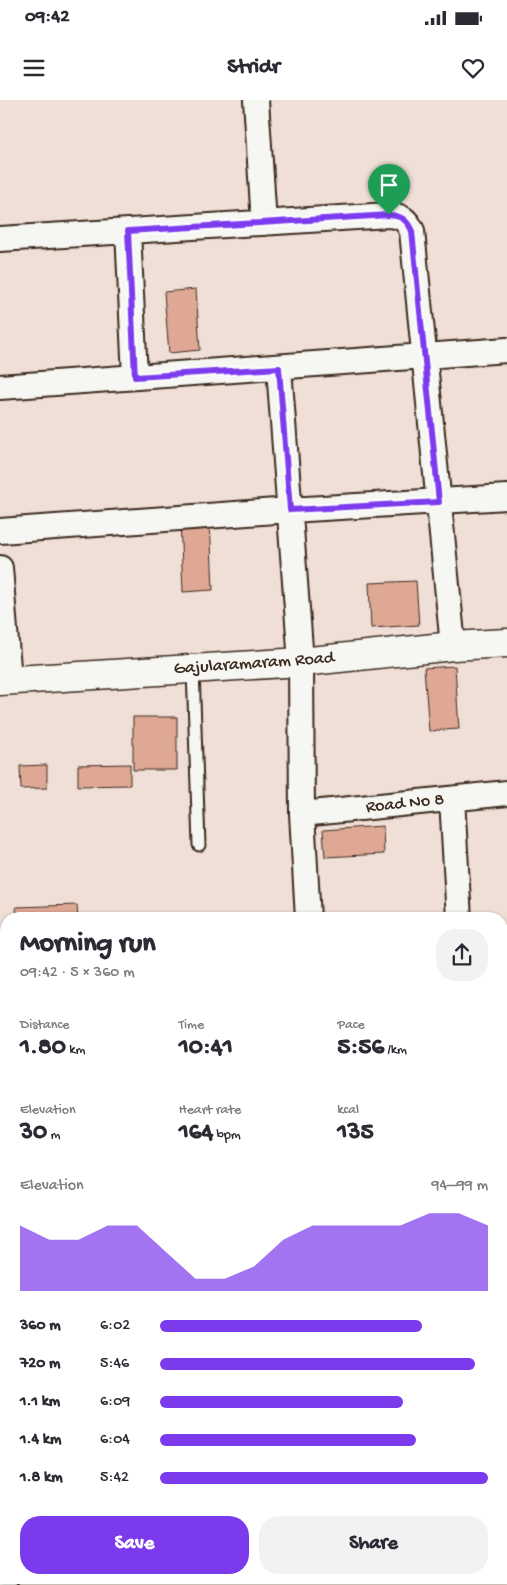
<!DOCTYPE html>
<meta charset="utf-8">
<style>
body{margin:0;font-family:"Gochi Hand",sans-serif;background:#f2f2f3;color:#2b2b33;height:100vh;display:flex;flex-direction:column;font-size:19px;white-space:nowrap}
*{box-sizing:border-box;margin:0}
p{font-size:16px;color:#7c7c81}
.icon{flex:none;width:28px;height:28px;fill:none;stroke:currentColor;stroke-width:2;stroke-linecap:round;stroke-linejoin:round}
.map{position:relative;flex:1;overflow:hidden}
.panel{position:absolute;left:0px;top:812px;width:508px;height:672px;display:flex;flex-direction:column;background:#fff;border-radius:20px 20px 0 0;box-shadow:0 1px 4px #0004}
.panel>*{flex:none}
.pin{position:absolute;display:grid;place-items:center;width:42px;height:42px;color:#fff;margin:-51px -21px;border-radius:50% 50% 50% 0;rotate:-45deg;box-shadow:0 0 5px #0007}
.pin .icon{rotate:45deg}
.round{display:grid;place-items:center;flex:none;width:52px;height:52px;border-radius:20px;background:#f2f2f3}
.overview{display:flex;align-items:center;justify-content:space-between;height:85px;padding:0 20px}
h1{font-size:28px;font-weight:700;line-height:38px}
.figures{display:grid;grid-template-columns:repeat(3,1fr);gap:8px;height:85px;padding:5px 20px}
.figures div{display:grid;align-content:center}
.figures b{font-size:25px;font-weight:700}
.figures small{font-size:14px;font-weight:400}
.figures p{font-size:14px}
.chart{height:140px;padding:10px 20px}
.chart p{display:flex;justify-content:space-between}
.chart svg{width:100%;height:90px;margin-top:5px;fill:#7c3aed;opacity:.7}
.cta{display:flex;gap:10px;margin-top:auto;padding:10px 20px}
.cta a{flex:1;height:58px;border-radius:20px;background:#7c3aed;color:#fff;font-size:20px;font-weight:700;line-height:58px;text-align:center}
.cta a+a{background:#f2f2f3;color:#2b2b33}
ul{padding:0 20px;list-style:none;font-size:16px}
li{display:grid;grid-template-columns:80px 60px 1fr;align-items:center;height:38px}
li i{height:12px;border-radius:6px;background:#7c3aed}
.status{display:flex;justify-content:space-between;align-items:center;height:35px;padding:0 25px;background:#fff;direction:ltr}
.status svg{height:14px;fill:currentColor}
header{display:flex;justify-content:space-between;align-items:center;height:65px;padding:0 20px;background:#fff;font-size:22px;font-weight:700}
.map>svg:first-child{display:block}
</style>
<div class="status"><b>09:42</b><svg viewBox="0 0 49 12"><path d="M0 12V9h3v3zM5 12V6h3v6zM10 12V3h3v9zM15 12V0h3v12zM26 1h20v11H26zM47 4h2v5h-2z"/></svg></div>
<header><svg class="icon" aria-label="menu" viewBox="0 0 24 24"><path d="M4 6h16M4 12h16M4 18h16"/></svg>Stridr<svg class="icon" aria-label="heart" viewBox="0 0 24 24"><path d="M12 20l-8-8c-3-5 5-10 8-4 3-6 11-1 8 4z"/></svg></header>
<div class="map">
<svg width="507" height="1485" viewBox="0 0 507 1485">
<rect width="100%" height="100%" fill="#efdfd6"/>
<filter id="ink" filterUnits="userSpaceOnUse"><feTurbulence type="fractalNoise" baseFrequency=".02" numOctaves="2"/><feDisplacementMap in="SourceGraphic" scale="10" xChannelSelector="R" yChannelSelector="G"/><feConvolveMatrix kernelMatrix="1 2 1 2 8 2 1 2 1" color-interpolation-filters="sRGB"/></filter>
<g filter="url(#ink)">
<path fill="#dfa895" stroke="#3b2a1e" d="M196,189L200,250L169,253L164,192Z
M210,419L213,490L183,492L180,420Z
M416,481L419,525L371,528L369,483Z
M455,566L459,629L429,631L424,568Z
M133,617H177V670H133Z
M130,664V685L78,686V665Z
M47,665V688L21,689L20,666Z
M383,726L384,754L325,757L323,730Z
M77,805L78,819H17L16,807Z
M501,1068H507V1117L501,1118Z
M501,1303H507V1342H501Z
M6,1403V1449H0V1404Z"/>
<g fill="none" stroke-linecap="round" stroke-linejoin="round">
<g stroke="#3b2a1e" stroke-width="15">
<path id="lane" d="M193,569L199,745"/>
</g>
<g stroke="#3b2a1e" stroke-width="28">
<path id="street" d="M256,0L264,123
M128,131L135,277
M0,139L389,115C402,116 407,120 412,131L453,546
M279,268L301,562L302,714L308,819
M0,287L507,250
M0,431L290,410L507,397
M0,468L9,580
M452,699L459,819
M302,714L507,693
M501,853L507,852
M501,998H507
M0,1034L6,1033
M501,1134H507
M501,1279L507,1278
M501,1439H507
M501,1459H507
M0,1479L6,1478"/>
</g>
<g stroke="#3b2a1e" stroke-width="31">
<path id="secondary" d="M0,581L301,562L453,546L507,543"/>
</g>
<use href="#lane" stroke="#f6f6f2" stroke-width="11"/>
<use href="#street" stroke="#f6f6f2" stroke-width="24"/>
<use href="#secondary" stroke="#f6f6f2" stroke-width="28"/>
</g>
</g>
<g fill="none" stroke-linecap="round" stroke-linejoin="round" filter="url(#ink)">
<g stroke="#fff" stroke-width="10">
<path id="route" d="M389,115C402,116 407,120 412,131L439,402L290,410L279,268L135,277L128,131Z"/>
</g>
<use href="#route" stroke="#7c3aed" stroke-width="6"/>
</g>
<g text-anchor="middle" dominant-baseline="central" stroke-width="4" stroke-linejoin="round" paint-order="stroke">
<g font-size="18" fill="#3b2a1e" stroke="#f6f6f2">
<text transform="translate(254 564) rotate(-4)">Gajularamaram Road</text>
<text transform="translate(405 704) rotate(-6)">Road No 8</text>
</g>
</g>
</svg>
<div class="pin" style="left:389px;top:115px;background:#1e9e55"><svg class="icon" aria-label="arrive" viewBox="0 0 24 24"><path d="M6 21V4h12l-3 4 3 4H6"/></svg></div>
<section class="panel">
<div class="overview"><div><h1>Morning run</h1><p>09:42 · 5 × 360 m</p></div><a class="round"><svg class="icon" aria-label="share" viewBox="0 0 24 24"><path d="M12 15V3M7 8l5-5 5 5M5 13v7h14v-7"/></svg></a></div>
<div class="figures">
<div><p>Distance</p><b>1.80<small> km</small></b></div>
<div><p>Time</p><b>10:41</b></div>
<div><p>Pace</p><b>5:56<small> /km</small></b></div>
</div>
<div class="figures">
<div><p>Elevation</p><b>30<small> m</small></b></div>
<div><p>Heart rate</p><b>164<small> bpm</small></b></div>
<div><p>kcal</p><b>135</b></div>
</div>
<div class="chart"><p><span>Elevation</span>94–99 m</p>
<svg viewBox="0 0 160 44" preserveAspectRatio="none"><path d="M0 44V12L10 19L20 19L30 12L40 12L50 25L60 38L70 38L80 32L90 19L100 12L110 12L120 12L130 12L140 6L150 6L160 12V44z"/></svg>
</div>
<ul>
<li><b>360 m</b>6:02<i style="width:80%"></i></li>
<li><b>720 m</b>5:46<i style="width:96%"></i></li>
<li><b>1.1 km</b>6:09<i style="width:74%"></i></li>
<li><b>1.4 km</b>6:04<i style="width:78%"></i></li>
<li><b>1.8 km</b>5:42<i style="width:100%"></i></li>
</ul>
<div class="cta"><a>Save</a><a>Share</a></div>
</section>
</div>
